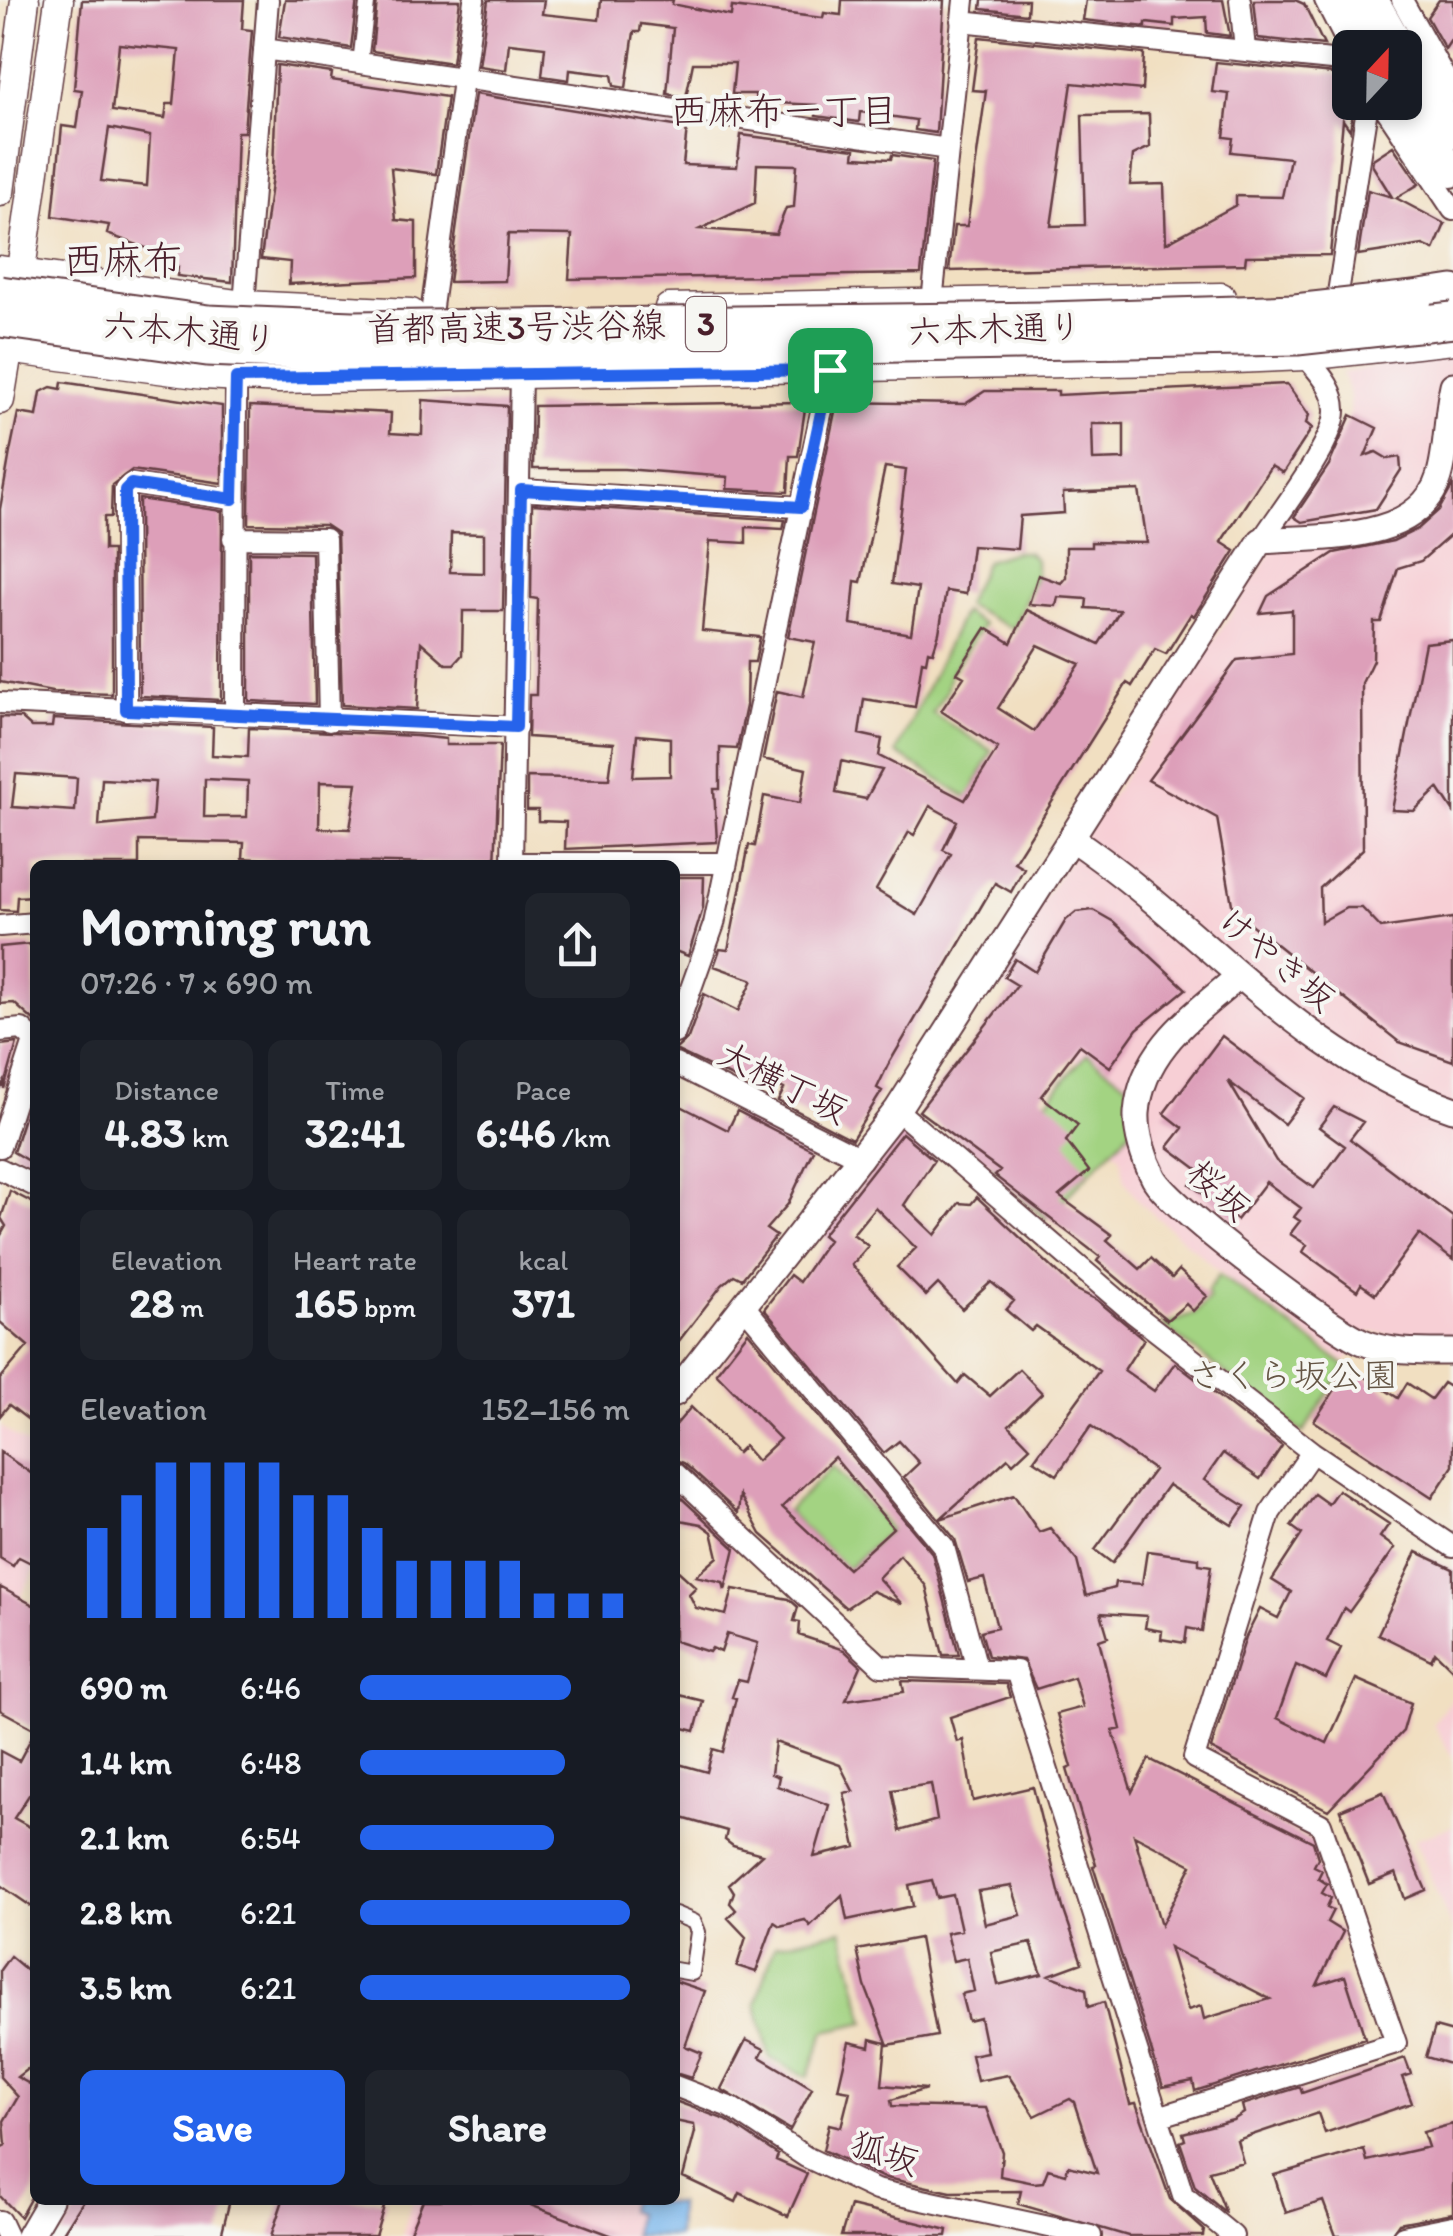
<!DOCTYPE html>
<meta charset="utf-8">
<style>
body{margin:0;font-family:Itim,"Klee One",sans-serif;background:#20242c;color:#f1f3f6;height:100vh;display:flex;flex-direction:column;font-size:38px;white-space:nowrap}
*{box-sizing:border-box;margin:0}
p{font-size:32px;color:#9ea1a6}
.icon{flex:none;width:55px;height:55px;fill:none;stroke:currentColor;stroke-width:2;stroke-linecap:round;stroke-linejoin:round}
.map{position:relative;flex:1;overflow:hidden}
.sheet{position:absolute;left:30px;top:860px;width:650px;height:1345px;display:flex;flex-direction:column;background:#171b24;border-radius:15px;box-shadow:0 5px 15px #0003}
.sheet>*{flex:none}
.needle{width:65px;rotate:22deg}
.controls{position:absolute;left:1332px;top:30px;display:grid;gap:20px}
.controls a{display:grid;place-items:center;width:90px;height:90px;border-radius:15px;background:#171b24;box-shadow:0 5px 15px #0003;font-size:50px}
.pin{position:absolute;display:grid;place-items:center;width:85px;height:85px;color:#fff;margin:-42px;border-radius:20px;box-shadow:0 5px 15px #0006}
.round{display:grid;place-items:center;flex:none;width:105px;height:105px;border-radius:15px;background:#20242c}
.head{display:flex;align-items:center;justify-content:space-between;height:170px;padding:0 50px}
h1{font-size:55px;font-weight:700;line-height:75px}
.stats{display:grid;grid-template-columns:repeat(3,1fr);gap:15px;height:170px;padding:10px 50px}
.stats div{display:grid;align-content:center;border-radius:15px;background:#20242c;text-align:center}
.stats b{font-size:42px;font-weight:700}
.stats small{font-size:28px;font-weight:400}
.stats p{font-size:28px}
.chart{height:280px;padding:20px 50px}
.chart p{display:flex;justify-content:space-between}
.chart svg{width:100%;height:180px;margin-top:10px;stroke:#2563eb;stroke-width:6}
.button{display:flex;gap:20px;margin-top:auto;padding:20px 50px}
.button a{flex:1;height:115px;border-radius:15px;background:#2563eb;color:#fff;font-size:40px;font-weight:700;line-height:115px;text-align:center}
.button a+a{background:#20242c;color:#f1f3f6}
ul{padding:0 50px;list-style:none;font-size:32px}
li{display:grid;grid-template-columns:160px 120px 1fr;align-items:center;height:75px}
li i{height:25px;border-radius:12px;background:#2563eb}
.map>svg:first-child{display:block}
</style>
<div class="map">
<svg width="1453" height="2236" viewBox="0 0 1453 2236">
<rect width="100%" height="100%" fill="#f6f6f2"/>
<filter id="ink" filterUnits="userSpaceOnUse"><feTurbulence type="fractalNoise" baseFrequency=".01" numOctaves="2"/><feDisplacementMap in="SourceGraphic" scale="20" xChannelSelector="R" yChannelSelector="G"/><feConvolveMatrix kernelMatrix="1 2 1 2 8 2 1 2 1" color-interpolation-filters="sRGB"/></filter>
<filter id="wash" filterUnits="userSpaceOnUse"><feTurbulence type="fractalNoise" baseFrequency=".0048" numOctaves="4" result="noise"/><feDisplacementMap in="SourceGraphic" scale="40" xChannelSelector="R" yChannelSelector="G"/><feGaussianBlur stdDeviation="2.25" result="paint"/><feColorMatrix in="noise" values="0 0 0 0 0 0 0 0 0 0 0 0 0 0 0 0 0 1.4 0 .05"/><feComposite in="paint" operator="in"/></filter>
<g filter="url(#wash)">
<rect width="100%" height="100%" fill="#f1dfc1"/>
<path fill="#f7cfd5" d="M1453,354V1345L1371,1332L1345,1362L1237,1286L1140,1203L1125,1181L1120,1156L1048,1097L1077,1062L1017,1010L1020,998L990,980L1271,553L1274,533L1349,416L1350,396L1342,373Z
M0,1426L35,1450V1570L0,1637Z
M1453,1696V1758L1433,1724Z
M1453,1826V1932L1415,1839Z
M412,2200H662L679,2205L676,2236H402Z"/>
<path fill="#a3d382" stroke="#767956" stroke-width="2.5" d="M1014,552H1028L1036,560V576L1013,629L965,605L986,561Z
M963,612L983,625L950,674L946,692L932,713L992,751L968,798L896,753Z
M1086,1054L1136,1090L1131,1130L1045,1219L991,1169Z
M1219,1275L1346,1366L1303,1433L1163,1326L1195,1314L1209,1298L1207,1291Z
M833,1466L890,1530L847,1569L787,1511Z
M842,1930L866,2022L825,2031L808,2077L770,2058L756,2004L775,1945Z"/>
<path fill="#7ab7ed" stroke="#626b8c" stroke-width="2.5" d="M630,2200L678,2204L677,2236H633L636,2214L628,2211Z"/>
<g id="blocks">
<path fill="#dd9fb9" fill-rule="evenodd" d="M82,0H244L242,29L252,30L244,132H237L232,282L177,276L178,267L161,264L157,252L107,234L109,225L53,216L62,126L77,128L82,90L74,89ZM119,44L179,50L174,104H167L165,118L112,111ZM109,128L150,136L147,186L101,181Z
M285,0H357L351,48L279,37Z
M377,0H460L452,63L372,51Z
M488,0H544L542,14L599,20L601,0H673L672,4L731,16L732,7L823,18L824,13L841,15L842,0H944L936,133L915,130L916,120L860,112L859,122L816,116L817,105L756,102L755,94H732L735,63H693L686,97L667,94L673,28L641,24L640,32H634L626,88L614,86L612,75L570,70L569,80L542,76L545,47L509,43L506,70L479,66Z
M982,0H1028L1027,14L981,9Z
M1086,0H1223L1230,36L1207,33L1206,17L1174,19V26L1146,23V27L1083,20Z
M1254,0H1295L1304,4L1324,45L1258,38Z
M1439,0H1453V37L1445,49L1427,17Z
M979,37L1144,54L1142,90L1072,83L1051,226L1085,225L1082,115L1149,114L1150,147L1133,155L1130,185L1164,184L1166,243L1236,205V196L1282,197L1290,158L1231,152L1233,138L1224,137L1229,94L1212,92L1216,62L1343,75L1352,118L1350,130L1343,120L1330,255L1246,256L1245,264L949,271L954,226H967L986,91L972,90Z
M277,65L332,73L331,80L447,97L436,174L391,168L396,220L416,222V278L289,284L290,262L261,259L273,169Z
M475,94L687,128L683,165L737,167L741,135L855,149L854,157L891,159L892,155L933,161L921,274L569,279L572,235L508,234L505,281L449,282ZM757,164L797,165L794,207L786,208L776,234L700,229L755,203Z
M1393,146L1419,184L1396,198L1445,224L1434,250L1423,245L1358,255L1368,190L1392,197L1372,165L1373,159Z
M62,382L222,406V483L132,470L112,485L111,517H104V550H112V694L52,692L0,682V509L10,452L18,413L37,416L41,392L51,387L61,389Z
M1287,384L1309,415L1306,423L1312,428L1283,473L1271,466L1221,542L1235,551L1194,616L1191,614L1166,654L1155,649L1132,686L1127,683L1014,862L1024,868L1011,892L995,883L888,1065L877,1088L882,1091L852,1139L778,1101L784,1089L756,1074L751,1086L675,1050L688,1038L704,994L738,1011L753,980L714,966L720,949L728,950L749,845L755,846L764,796L800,803L806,769L763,759L777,691L803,697L815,642L788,637L837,402L965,404L985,391H1058V395ZM1092,424H1124V459L1093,460ZM885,467L906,470L892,584L918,588L911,634L851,624L855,581L861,582ZM1139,490L1147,543L1091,542V547H1066V577L1061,583L1038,575L1029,604L1056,606L1058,597L1087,599L1086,608L1120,610L1099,644L1027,610L1011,643L986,628L957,673L964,677L941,711L998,748L965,800L879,756L882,739L859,734L864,699L915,707L922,661L926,662L928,651L933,652L939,633L946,591L966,594L972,546L1017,549L1020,516L1064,513L1063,493ZM1038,645L1080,664L1034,731L998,708ZM841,761L882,770L866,799L836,793ZM930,806L957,821L943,850L951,854L917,915L876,890L909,832L914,835Z
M423,400L507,406L503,611H463L462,655L454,664H446L421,642L417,709L342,705L337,533L325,525L249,524L250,406L391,413L390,433L422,435ZM451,533L484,534V573L450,572Z
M806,402L798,456H790L788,492L727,489L728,477L624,469H533L534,406Z
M1351,415L1377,428L1365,456L1376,452L1388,459L1400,457L1401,470L1376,509L1302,522L1294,517L1329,465Z
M1453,485V533L1421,561L1398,568L1381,622H1374L1373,660L1362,683L1363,849L1320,888L1321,922L1346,908H1362L1381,928L1453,918V1061L1399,1042L1233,910L1217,818L1148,780L1237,660L1292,654V610L1260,613L1268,596L1334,553L1393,541L1418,529L1439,510Z
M139,499L222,511L221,700L140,696Z
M532,504L785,520L783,529L746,527V543L710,541L702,631L760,637L755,662H747L746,706L737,749L720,748V789H714L717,842L565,849L566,822L538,821V810H527V777L609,779L614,743L528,737L529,695H536L538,599L531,598ZM637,735L670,738V776L633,777Z
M249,552L312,553L315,704L249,701Z
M1453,640V811L1438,788L1414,811L1392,810L1425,643Z
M0,717L21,718L31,727H52L53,719L213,727L212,755L248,757L249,728L416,736L446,739V745H500L495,865L288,861L243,858L244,843L139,841V865H35V896L17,897L16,911L0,910ZM16,774L77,778L75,811L12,807ZM102,779L155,782L152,821L99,826ZM205,779L248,781L247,817H204ZM320,782L357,783L350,829L319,828Z
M675,877H704L703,908L688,956L675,951Z
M1093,910L1114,922L1186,989L1137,1029L1110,1067L1080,1045L1041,1096L1078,1125L1066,1141L1089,1171L1059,1196L1112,1235L1107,1240L1140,1269L1151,1258L1172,1278L1179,1270L1207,1296L1193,1311L1186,1304L1167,1320L1097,1261L1100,1257L995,1176L1000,1171L919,1111L1017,985L1004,977L1015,959L1035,972L1066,920L1076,912Z
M30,944L35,958V1022L14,1003L0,1004V947Z
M1222,1036L1304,1098L1284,1124L1228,1081L1276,1161L1314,1188L1345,1146L1319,1127L1334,1107L1363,1122L1350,1139L1453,1217V1260L1419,1234L1375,1294L1361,1284L1357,1291L1303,1252L1307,1245L1290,1234L1300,1221L1294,1217L1301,1208L1266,1182L1237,1220L1190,1184L1200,1171L1168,1147L1183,1128L1164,1113Z
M17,1043L4,1089V1082L0,1088V1045Z
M35,1083V1165L13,1152Z
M675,1103L728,1130L737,1111L813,1150L788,1204L766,1229L776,1236L742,1279L734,1275L722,1285L675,1346Z
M902,1133L934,1160L904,1205L935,1235L959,1203L971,1204L977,1197L1075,1289L1097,1300L1144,1339L1124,1370L1154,1391L1175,1363L1282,1446L1260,1479L1223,1453L1204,1480L1245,1506L1232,1525L1168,1485L1112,1563L1095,1550L1154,1470L1091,1426L1057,1475L1034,1460L1099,1371L1036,1326L1031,1331L1006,1310L1014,1301L991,1282L962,1309L938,1284L926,1296L897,1267L916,1248L875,1207L853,1234L868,1246L852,1265L958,1384L965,1375L990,1396L1019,1369L1042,1393L1009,1425L1030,1447L1013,1463L1008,1458L940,1519L1014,1495L1039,1532L1050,1528L1077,1561L1086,1596L1114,1588L1115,1582L1142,1584L1147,1551L1199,1558V1564L1211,1566L1202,1631L1187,1628L1185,1643L1161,1639L1162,1631L1145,1628L1147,1616L1101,1613L1108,1637L1099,1640L1121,1729L1113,1731L1132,1792L1149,1759L1313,1842L1318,1858L1314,1866L1322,1870L1318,1878L1327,1884L1322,1893L1331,1898L1327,1907L1333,1910L1327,1922L1343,1932L1317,1985L1345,1976L1365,2038L1195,2091L1193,2081L1163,2087L1093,1866L1096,1865L1067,1769L1072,1767L1057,1714L1083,1707L1074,1677L1036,1689L1023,1660L988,1656L981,1631L997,1627L984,1578L968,1582L955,1539L904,1477L919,1463L899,1441L884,1453L764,1309L790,1275L799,1282L828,1240L822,1235ZM1134,1835L1192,1865L1161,1925ZM1169,1947L1270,1999L1204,2019L1201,2006L1188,2010Z
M10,1191L35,1204V1425L9,1405L0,1416V1379L28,1346L0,1322V1237L6,1226L1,1218Z
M748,1332L932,1553L959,1655H943L926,1586L900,1555L878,1578L902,1604L872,1591L846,1608L761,1534L740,1495L738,1513L684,1463L675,1460V1426L691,1407L737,1453L744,1446L757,1461L780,1439L716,1373ZM834,1457L893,1528L848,1569L782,1507Z
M1350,1367L1398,1398L1407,1383L1431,1399L1443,1383L1453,1389V1466L1432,1498L1314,1421Z
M0,1452L35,1476V1565L19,1557L13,1566L0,1558Z
M1338,1490L1389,1524L1380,1537L1395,1548L1349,1612L1344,1608L1327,1641L1341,1648L1326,1679L1296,1665L1277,1718L1327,1743L1356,1679L1411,1703L1403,1731L1328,1810L1211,1749L1246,1637L1260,1609L1278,1618L1291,1592L1272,1580L1302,1534L1291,1526L1314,1494L1328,1504Z
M675,1492L735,1548L725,1590L723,1582L696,1576L718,1557L712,1532L701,1524L675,1519Z
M1417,1552L1453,1569V1670L1435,1652L1431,1660L1378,1634Z
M675,1568L696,1587L689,1594L696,1608L726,1615L733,1589L789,1599L798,1607L794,1621L800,1622L799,1635L844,1650L861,1666L846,1700L904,1692L902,1681L1006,1684L1010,1697L950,1717L957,1742L963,1740L973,1801L1033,1787L1063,1908L1082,1963L1049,1975L1086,1989L1088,2007L1104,2002L1130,2104L1136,2103L1170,2199L1204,2230L1203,2236H1128L1018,2204L1021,2191L951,2192L882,2177L823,2150L829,2124L841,2127L850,2091L838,2089L849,2042L870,2047L871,2039L886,2043L882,2085L926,2089L891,2100L892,2106L986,2108L1002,2152L1000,2176L1034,2183L1043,2182L1048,2169L1066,2174L1068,2166L1097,2173L1074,2102L1070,2099L1035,2116L1008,2075L977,2081L971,2055L987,2052L980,2018L968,2021L961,1994L974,1991L967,1958L953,1961L946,1933L961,1930L953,1895L937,1898L932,1880L909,1885L913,1906L847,1920L842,1895L810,1926L805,1920L780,1926L774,1922L756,1972L737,1966L746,1937L728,1918L736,1910L730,1903L734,1892L729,1884L762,1854L733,1846L725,1840L727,1831L675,1816V1763L707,1772L713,1749L723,1752L736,1698L732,1697L738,1680L747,1682L758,1643L727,1634L721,1652L712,1648L709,1652L675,1641ZM775,1742L840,1765L853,1791L844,1793L856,1847L814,1857L829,1805L777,1786L779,1777L771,1774ZM931,1784L937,1820L900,1831L892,1790ZM1012,1886L1021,1915L985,1924L978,1891ZM1031,1943L1042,1974L998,1985L991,1952Z
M0,1587L35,1606V1729L0,1710Z
M675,1694L703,1701L695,1731L675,1726Z
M35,1731V1786L14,1818L35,1830V1909L0,1885V1751L19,1761Z
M1383,1792L1426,1890L1405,1899L1396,1873L1369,1884L1340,1810Z
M919,1938L937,2036L888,2045L865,1986L857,1950Z
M10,1956L35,1977V2063L17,2077L35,2087V2190L20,2217L0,2196V2148L6,2145L4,2121L18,2097L0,2077V1970Z
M675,1981L705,1991L685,2046L702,2053L691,2078L675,2073Z
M1435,2027L1453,2032V2065L1426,2057Z
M746,2040L764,2049L760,2057L812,2088L790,2130L721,2089Z
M1405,2058L1411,2074L1402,2077L1412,2103L1325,2133L1318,2113L1237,2140L1243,2162L1209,2171L1226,2213L1195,2187L1180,2142L1185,2140L1183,2133L1233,2120L1244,2113L1242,2105L1300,2087L1302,2093Z
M675,2101L726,2120L778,2155L776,2160L807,2174L788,2216L740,2193L736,2202L683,2177L695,2132L694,2125L675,2121Z
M1453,2124V2213L1399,2223L1390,2236H1336L1323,2201L1286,2213L1274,2175L1364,2149L1367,2161L1428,2147L1423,2132Z
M84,2200H230L221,2236H61Z
M283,2200H386L375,2236H271Z
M423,2200H517L613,2236H408Z
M850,2206L948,2230L947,2236H841Z"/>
</g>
</g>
<g filter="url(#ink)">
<use href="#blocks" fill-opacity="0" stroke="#633c42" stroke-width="2.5"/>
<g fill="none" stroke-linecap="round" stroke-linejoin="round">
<g stroke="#633c42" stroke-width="18">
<path id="pedestrian" d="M360,63L367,4
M675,1914L694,1922L698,1932L692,1973L675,1970"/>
</g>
<g stroke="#633c42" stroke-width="24">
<path id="minor" d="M1240,0L1245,49
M1325,0L1350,49
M1402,0L1453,92
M961,21L1350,62
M264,49L948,149
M1381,102L1453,210
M1338,293L1368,102
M932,302L964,0
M244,305L268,0
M431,314L474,0
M521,374L512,863H727
M521,490L801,507
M233,538L325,539L329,721
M1261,541C1279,513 1336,441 1335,410C1335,388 1318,372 1305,356
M0,703L516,727
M126,710L125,490L131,484L233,499
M235,715L236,377
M0,926L35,923
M0,1031L22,1029L35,1041
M675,1033L714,924L830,370
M675,1064L862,1159
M897,1110L1132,1312L1312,1452L1453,1547
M0,1147L34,1041
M0,1169L35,1186
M745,1307L944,1547L977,1668
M675,1473L881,1666L1016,1671L1183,2195L1233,2236
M675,2086L732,2108L806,2157L876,2190L1091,2236
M1158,2117L1396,2043L1321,1824L1194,1758L1270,1513L1312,1452
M0,2221L7,2236
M1403,2236L1453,2226"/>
</g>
<g stroke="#633c42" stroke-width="29">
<path id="tertiary" d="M1071,838C1202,926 1299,1057 1453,1109
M1238,977C1194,1015 1142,1049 1137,1113C1136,1134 1144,1159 1154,1178C1171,1208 1328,1327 1363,1342C1388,1353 1425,1352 1453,1352
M675,1393L897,1110L1261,541C1318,536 1418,544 1439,477C1448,448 1446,415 1453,385
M29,2236L50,2200"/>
</g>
<g stroke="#633c42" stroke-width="31">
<path id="secondary" d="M0,192L25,0
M0,270L244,305L411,313
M18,291L59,0
M669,308L1221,297
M0,348L204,375L279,379L1210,360L1305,356L1453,340
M0,400L11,333"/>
</g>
<g stroke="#633c42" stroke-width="34">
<path id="primary" d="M1348,0L1374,48
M1373,0L1400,48
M1405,55L1453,133
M1405,98L1451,172"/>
</g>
<g stroke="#633c42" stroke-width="39">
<path id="motorway" d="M1414,299L1453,293"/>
</g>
<use href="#pedestrian" stroke="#fff" stroke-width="14"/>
<use href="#minor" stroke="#fff" stroke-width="20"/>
<use href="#tertiary" stroke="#fff" stroke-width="25"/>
<use href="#secondary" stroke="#fff" stroke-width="28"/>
<use href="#primary" stroke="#fff" stroke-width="30"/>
<use href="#motorway" stroke="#fff" stroke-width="35"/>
<g stroke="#633c42" stroke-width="39" stroke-linecap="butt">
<path id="motorway-bridge" d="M0,294L208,323L353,329L1047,320L1295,312L1414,299
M0,319L207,348L352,354L1297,337L1453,320"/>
</g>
<use href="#motorway-bridge" stroke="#fff" stroke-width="35"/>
</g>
</g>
<g fill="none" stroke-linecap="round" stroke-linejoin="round" filter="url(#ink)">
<g stroke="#fff" stroke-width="20">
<path id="route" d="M830,370L801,507L521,490L516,727L126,710L125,490L131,484L233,499L236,378Z"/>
</g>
<use href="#route" stroke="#2563eb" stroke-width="12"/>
</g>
<g text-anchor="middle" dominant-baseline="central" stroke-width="8" stroke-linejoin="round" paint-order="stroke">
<rect fill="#f6f6f2" stroke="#7e6067" stroke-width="2.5" x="686" y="297" width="40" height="54" rx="8"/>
<g font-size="32" font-weight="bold" fill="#4a1f2b">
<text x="706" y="324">3</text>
</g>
<g font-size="35" fill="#4a1f2b" stroke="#f6f6f2">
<text transform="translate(516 327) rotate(-1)">首都高速3号渋谷線</text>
<text transform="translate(995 329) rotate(-2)">六本木通り</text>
<text transform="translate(190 332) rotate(5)">六本木通り</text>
<text transform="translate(1277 959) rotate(40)">けやき坂</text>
<text transform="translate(783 1082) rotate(27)">大横丁坂</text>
<text transform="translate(1219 1190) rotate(42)">桜坂</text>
<text transform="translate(885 2153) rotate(19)">狐坂</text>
</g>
<g font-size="35" fill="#655545" stroke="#f6f6f2">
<text x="1293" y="1375">さくら坂公園</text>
</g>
<g font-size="38" fill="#4a1f2b" stroke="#f6f6f2">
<text x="784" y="111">西麻布一丁目</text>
</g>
<g font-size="40" fill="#4a1f2b" stroke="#f6f6f2">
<text x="123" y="260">西麻布</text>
</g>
</g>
</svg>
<div class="controls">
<a><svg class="needle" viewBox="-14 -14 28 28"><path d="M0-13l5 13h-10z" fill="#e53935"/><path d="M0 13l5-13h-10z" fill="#9ea1a6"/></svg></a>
</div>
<div class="pin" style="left:830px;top:370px;background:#1e9e55"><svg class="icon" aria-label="arrive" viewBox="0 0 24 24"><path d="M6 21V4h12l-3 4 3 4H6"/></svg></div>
<section class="sheet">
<div class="head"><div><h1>Morning run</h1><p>07:26 · 7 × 690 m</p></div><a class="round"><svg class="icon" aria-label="share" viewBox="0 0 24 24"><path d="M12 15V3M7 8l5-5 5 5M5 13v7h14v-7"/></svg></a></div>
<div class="stats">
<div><p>Distance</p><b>4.83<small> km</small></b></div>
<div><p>Time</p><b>32:41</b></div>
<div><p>Pace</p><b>6:46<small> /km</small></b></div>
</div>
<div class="stats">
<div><p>Elevation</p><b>28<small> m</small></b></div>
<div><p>Heart rate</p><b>165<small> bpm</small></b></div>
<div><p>kcal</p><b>371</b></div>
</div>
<div class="chart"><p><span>Elevation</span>152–156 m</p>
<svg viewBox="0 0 160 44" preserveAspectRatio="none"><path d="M5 44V22M15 44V14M25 44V6M35 44V6M45 44V6M55 44V6M65 44V14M75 44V14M85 44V22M95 44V30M105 44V30M115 44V30M125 44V30M135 44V38M145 44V38M155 44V38"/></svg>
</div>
<ul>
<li><b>690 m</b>6:46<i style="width:78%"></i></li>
<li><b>1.4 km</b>6:48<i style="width:76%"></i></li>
<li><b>2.1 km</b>6:54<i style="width:72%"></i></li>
<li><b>2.8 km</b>6:21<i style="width:100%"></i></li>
<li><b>3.5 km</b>6:21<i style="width:100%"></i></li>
</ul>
<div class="button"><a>Save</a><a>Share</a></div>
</section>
</div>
